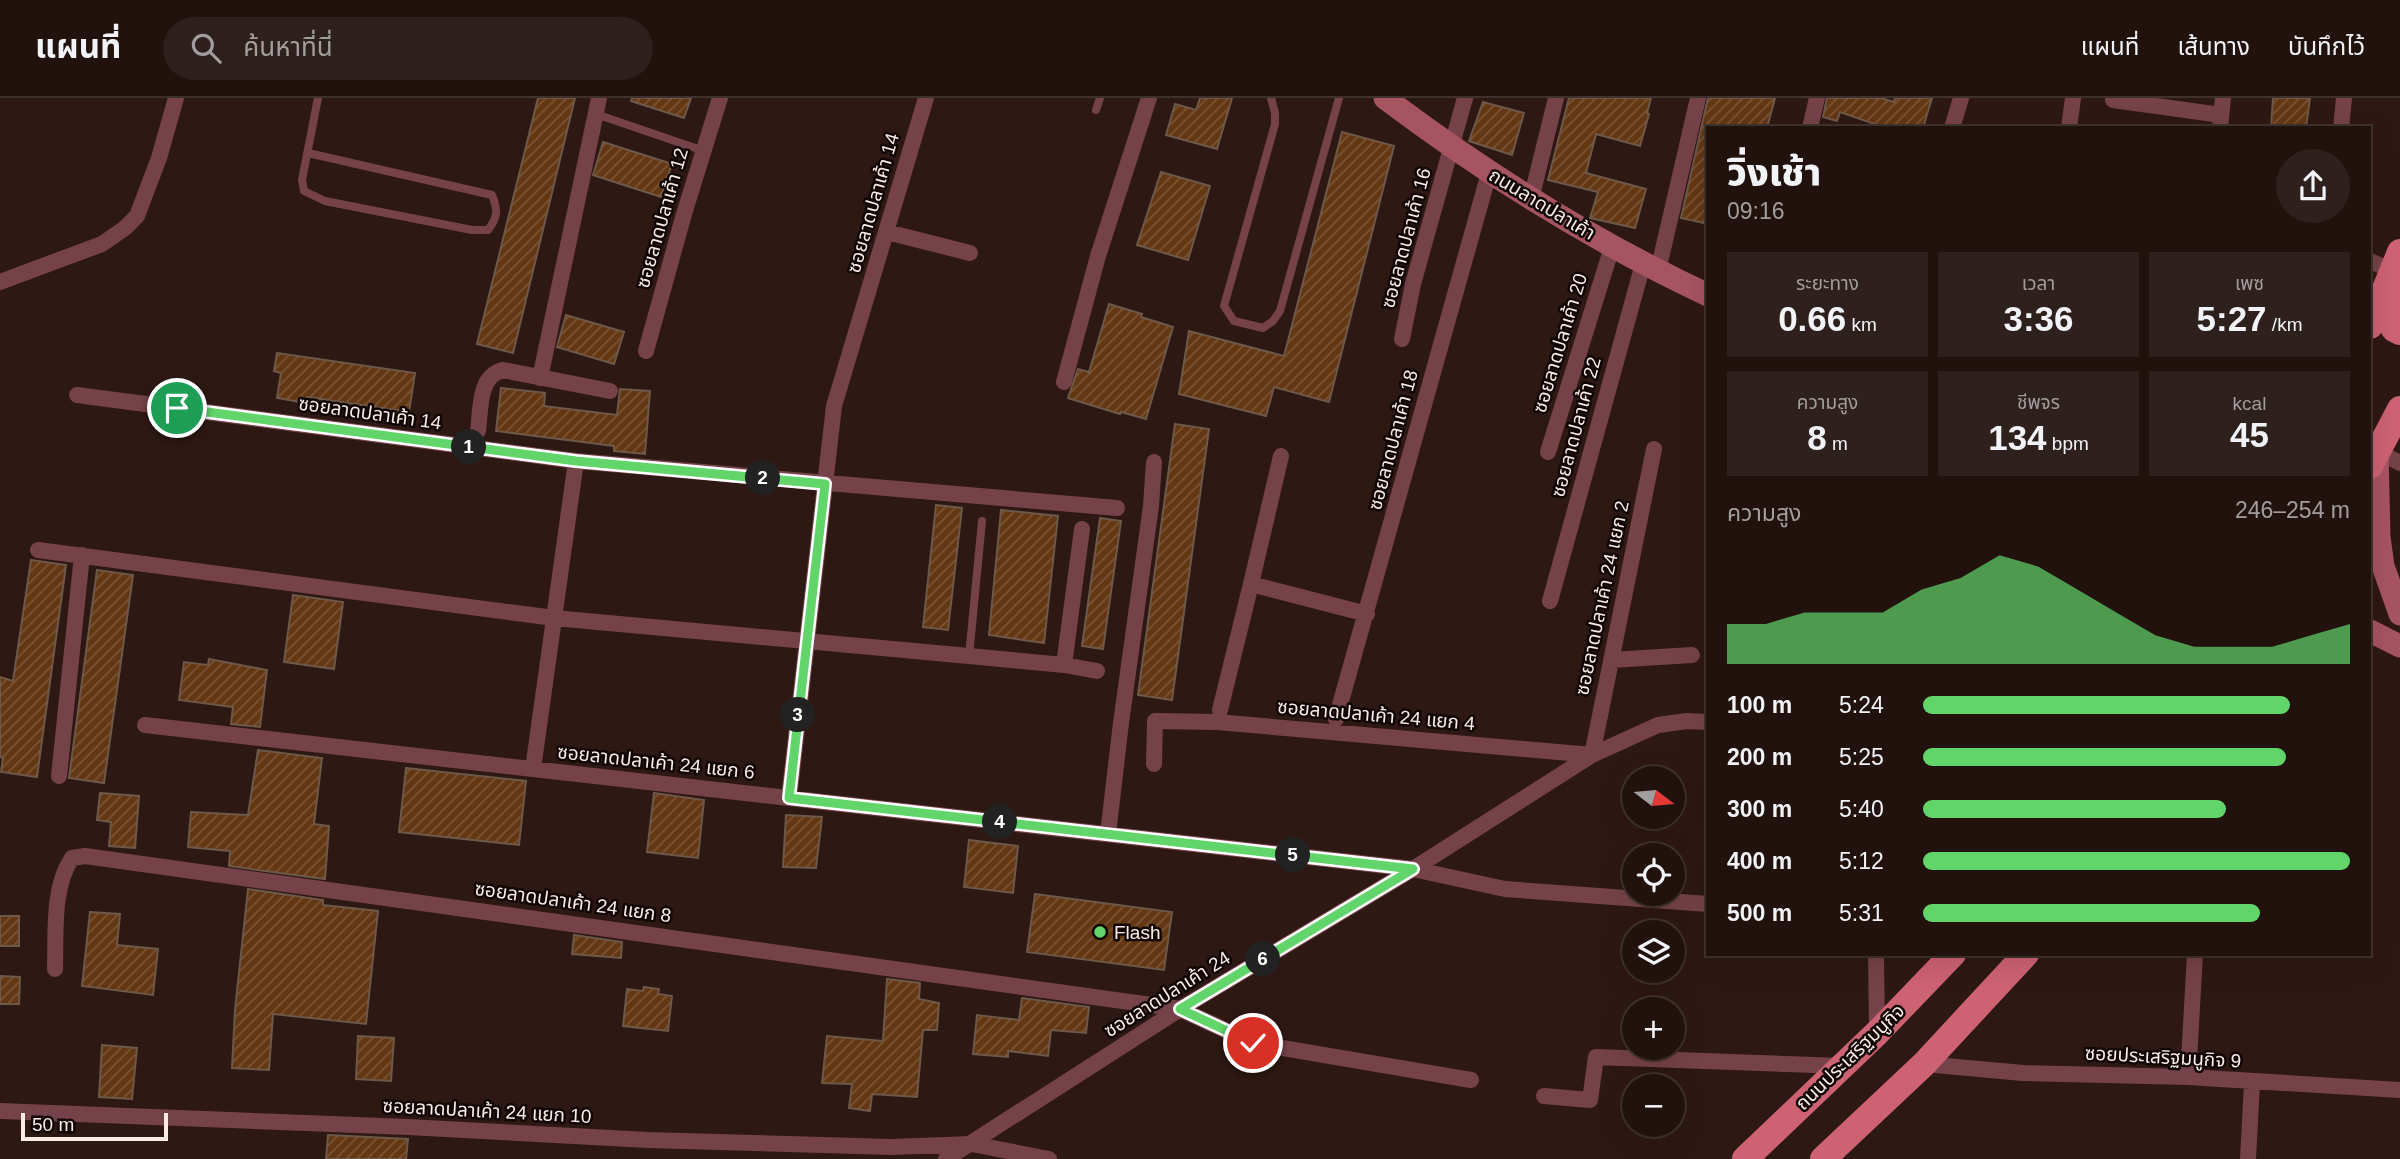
<!DOCTYPE html>
<html lang="th">
<meta charset="utf-8">
<style>
body{margin:0;font-family:Helvetica,"Noto Sans Thai",sans-serif;background:#2e201c;color:#f1f3f6;height:100vh;display:flex;flex-direction:column;font-size:26px;white-space:nowrap}
*{box-sizing:border-box;margin:0}
p{font-size:23px;color:#a29e9e}
.icon{flex:none;width:38px;height:38px;fill:none;stroke:currentColor;stroke-width:2;stroke-linecap:round;stroke-linejoin:round}
.map{position:relative;flex:1;overflow:hidden}
.details{position:absolute;left:1706px;top:28px;width:665px;height:830px;display:flex;flex-direction:column;background:#22120e;border-radius:0px;box-shadow:0 7px 28px #0002,0 0 0 2px #3f322e}
.details>*{flex:none}
.needle{width:46px;rotate:106deg}
.tools{position:absolute;left:1622px;top:668px;display:grid;gap:14px}
.tools a{display:grid;place-items:center;width:63px;height:63px;border-radius:50%;background:#22120e;box-shadow:0 7px 28px #0002,0 0 0 2px #3f322e;font-size:35px}
.scale{position:absolute;left:21px;bottom:18px;width:147px;box-sizing:border-box;padding-left:7px;border:4px solid #fbebe7;border-top:0;font-size:19px;line-height:24px;white-space:nowrap;color:#fbebe7;-webkit-text-stroke:5px #0f0605;paint-order:stroke}
.pin{position:absolute;display:grid;place-items:center;width:60px;height:60px;color:#fff;margin:-30px;border:4px solid #fff;border-radius:50%;box-shadow:0 2px 7px #0007}
.km{position:absolute;width:35px;height:35px;margin:-18px;border-radius:50%;background:#222;color:#fff;font-size:19px;line-height:35px;text-align:center}
.round{display:grid;place-items:center;flex:none;width:74px;height:74px;border-radius:37px;background:#2e201c}
.summary{display:flex;align-items:center;justify-content:space-between;height:119px;padding:0 21px}
h1{font-size:38px;font-weight:800;line-height:52px}
.metrics{display:grid;grid-template-columns:repeat(3,1fr);gap:10px;height:119px;padding:7px 21px}
.metrics div{display:grid;align-content:center;border-radius:0px;background:#2e201c;text-align:center}
.metrics b{font-size:35px;font-weight:800}
.metrics small{font-size:19px;font-weight:400}
.metrics p{font-size:19px}
.chart{height:196px;padding:14px 21px}
.chart p{display:flex;justify-content:space-between}
.chart svg{width:100%;height:126px;margin-top:7px;fill:#61d46a;opacity:.7}
ul{padding:0 21px;list-style:none;font-size:23px}
li{display:grid;grid-template-columns:112px 84px 1fr;align-items:center;height:52px}
li i{height:18px;border-radius:9px;background:#61d46a}
header{display:flex;align-items:center;gap:42px;box-sizing:border-box;height:98px;padding:0 35px;background:#22120e;border-bottom:2px solid #3f322e}
header strong{font-size:33px}
nav{display:flex;gap:38px;margin-inline-start:auto;font-size:24px}
.search{width:490px;height:63px;background:#2e201c;display:flex;align-items:center;gap:18px;box-sizing:border-box;padding:0 24px;border-radius:38px;color:#a29e9e;font-size:26px}
.map>svg:first-child{display:block}
</style>
<header>
<strong>แผนที่</strong>
<div class="search"><svg class="icon" aria-label="search" viewBox="0 0 24 24"><circle cx="10" cy="10" r="6"/><path d="M15 15l6 6"/></svg>ค้นหาที่นี่</div>
<nav><a>แผนที่</a><a>เส้นทาง</a><a>บันทึกไว้</a></nav>
</header>
<div class="map">
<svg width="2400" height="1061" viewBox="0 0 2400 1061">
<defs>
<pattern id="building-hatch" width="6" height="6" patternUnits="userSpaceOnUse" patternTransform="scale(1.75)"><rect width="6" height="6" fill="#643713"/><path d="M-1 1l2-2M0 6l6-6M5 7l2-2" fill="none" stroke="#7b5435"/></pattern>
</defs>
<rect width="100%" height="100%" fill="#2e1813"/>
<path fill="url(#building-hatch)" stroke="#6d5849" stroke-width="2" d="M538,0H575L513,255L477,246Z
M632,0H691L684,20L631,3Z
M1200,0H1232L1217,51L1166,37L1175,6L1196,12Z
M1569,0H1651L1647,15L1649,16L1640,48L1596,36L1586,75L1646,91L1635,130L1590,120L1598,94L1548,82Z
M1708,0H1775L1767,30H1708V109L1704,125L1681,120Z
M1827,0H1881L1894,4L1895,0H1932L1923,30H1886L1840,14L1837,23L1823,19Z
M2273,0H2310L2306,30H2271Z
M1483,4L1524,15L1512,57L1469,43Z
M1342,34L1394,48L1329,304L1274,289L1266,318L1179,296L1189,233L1284,258Z
M603,44L672,66L661,99L593,77Z
M1161,74L1210,88L1188,162L1137,147Z
M1109,206L1142,216L1141,219L1173,229L1146,321L1121,314L1120,316L1068,300L1078,271L1089,274Z
M566,217L624,234L614,266L557,249Z
M277,255L415,275L409,314L307,299L306,305L277,300L281,275L274,273Z
M501,290L545,295L544,308L617,317L620,291L650,293L645,356L614,353V348L496,333Z
M1175,326L1209,331L1172,602L1138,597Z
M936,407L962,410L948,532L923,529Z
M1001,412L1058,418L1044,545L989,537Z
M1100,420L1121,423L1103,551L1082,548Z
M31,462L66,467L37,679L1,674L3,660L0,659V579L13,583Z
M97,472L133,477L104,685L69,680Z
M293,497L343,504L334,571L284,564Z
M209,561L267,572L260,629L231,626L233,609L179,602L184,564L208,567Z
M258,652L322,660L314,726L329,728L325,781L229,768L230,753L188,749L191,714L248,717Z
M406,670L526,683L519,747L399,734Z
M100,695L139,698L135,750L109,748L111,724L97,722Z
M654,695L704,702L698,760L647,754Z
M786,717L822,719L816,770L783,769Z
M969,742L1018,748L1013,795L964,789Z
M248,791L323,802V807L378,813L366,926L273,916L269,972L232,970L235,912Z
M1035,796L1172,814L1164,872L1027,854Z
M90,814L120,816L117,847L158,851L153,897L82,888Z
M0,818H19V848H0Z
M574,837L622,844L621,860L572,856Z
M0,878L20,879L19,906H0Z
M887,881L920,885L919,901L939,905L937,932H923L917,999L872,996L870,1013L849,1010L852,986L822,985L827,938L883,943Z
M644,889L659,891L658,896L672,898L668,933L623,928L627,891L643,893Z
M1022,900L1089,909L1086,935L1051,932L1048,958L1008,953V959L973,956L977,917L1019,922Z
M358,938L394,940L391,983L356,981Z
M102,947L137,950L132,1001L99,999Z
M328,1037L408,1041L406,1061H326Z"/>
<g fill="none" stroke-linecap="round" stroke-linejoin="round">
<path stroke="#764249" stroke-width="8" d="M1271,0L1275,15V26L1224,208L1234,223L1263,230L1273,223L1280,213L1339,0
M1096,12L1100,0
M596,16L704,53
M308,55L492,97C498,112 498,119 488,132H472L325,103L304,93L302,82L318,0
M969,558L982,423"/>
<path stroke="#764249" stroke-width="16" d="M2113,2L2221,17
M1810,30L1817,0
M1952,30L1961,0
M2069,30L2073,0
M2220,30L2223,0
M2341,30L2344,0
M1531,101L1556,0
M887,134L970,155
M2370,163L2393,173
M1658,173L1698,0
M0,184L102,146L125,130L137,118L159,60L176,0
M1402,241L1413,186L1465,0
M646,253L684,116L720,0
M540,280L599,0
M1064,284L1098,158L1149,0
M77,297L576,363L1117,410
M478,333C481,311 478,278 503,272L610,293
M2377,353L2400,365
M1548,354L1612,149
M1281,358L1251,486L1367,516
M38,452L554,520L969,558L1064,567L1097,573
M1550,503L1643,166
M1611,562L1692,557
M1064,567L1082,431
M1220,612L1251,486
M1336,621L1489,75
M145,627L1413,771L1505,791L1708,806
M1154,666L1155,623L1217,624L1592,657L1654,351
M533,671L576,363
M59,678L82,457
M789,700L834,308L926,0
M1108,736L1121,625L1151,408L1154,364
M1876,856L1877,935
M55,871C56,836 52,789 72,760L85,758L1180,911L1253,945L1471,982
M1924,966L2023,975L2188,979L2400,992
M2188,979L2195,856
M1544,998L1590,1002L1596,959L1843,968
M0,1013L408,1029L648,1042L891,1049L972,1046L1049,1061
M946,1061L1180,911L1413,771L1592,657L1658,627L1687,623L1708,624
M2248,1061L2252,985"/>
<path stroke="#a75461" stroke-width="23" d="M1385,0C1486,76 1593,143 1708,197
M2377,353L2379,439L2383,468L2400,516
M2370,533L2400,548"/>
<path stroke="#cd6273" stroke-width="26" d="M2393,192L2388,221L2394,231L2400,234
M2370,228L2400,154
M2370,368L2400,311
M1745,1061L1877,935L1953,856
M1823,1061L1924,966L2026,856"/>
</g>
<g fill="none" stroke-linecap="round" stroke-linejoin="round">
<g stroke="#fff" stroke-width="14">
<path id="route" d="M177,310L576,363L825,386L789,700L1413,771L1180,911L1253,945"/>
</g>
<use href="#route" stroke="#61d46a" stroke-width="9"/>
</g>
<circle fill="#61d46a" stroke="#0f0605" stroke-width="2.5" cx="1100" cy="834" r="7"/>
<g text-anchor="middle" dominant-baseline="central" stroke-width="5" stroke-linejoin="round" paint-order="stroke">
<g font-size="19" fill="#fbebe7" stroke="#0f0605">
<text transform="translate(873 105) rotate(-74)">ซอยลาดปลาเค้า 14</text>
<text transform="translate(1542 106) rotate(31)">ถนนลาดปลาเค้า</text>
<text transform="translate(662 120) rotate(-74)">ซอยลาดปลาเค้า 12</text>
<text transform="translate(1406 140) rotate(-75)">ซอยลาดปลาเค้า 16</text>
<text transform="translate(1560 245) rotate(-73)">ซอยลาดปลาเค้า 20</text>
<text transform="translate(370 315) rotate(8)">ซอยลาดปลาเค้า 14</text>
<text transform="translate(1576 329) rotate(-75)">ซอยลาดปลาเค้า 22</text>
<text transform="translate(1393 342) rotate(-75)">ซอยลาดปลาเค้า 18</text>
<text transform="translate(1602 500) rotate(-78)">ซอยลาดปลาเค้า 24 แยก 2</text>
<text transform="translate(1376 617) rotate(5)">ซอยลาดปลาเค้า 24 แยก 4</text>
<text transform="translate(656 664) rotate(6)">ซอยลาดปลาเค้า 24 แยก 6</text>
<text transform="translate(573 804) rotate(8)">ซอยลาดปลาเค้า 24 แยก 8</text>
<text transform="translate(1167 896) rotate(-32)">ซอยลาดปลาเค้า 24</text>
<text transform="translate(1850 959) rotate(-44)">ถนนประเสริฐมนูกิจ</text>
<text transform="translate(2163 959) rotate(3)">ซอยประเสริฐมนูกิจ 9</text>
<text transform="translate(487 1013) rotate(3)">ซอยลาดปลาเค้า 24 แยก 10</text>
</g>
<g font-size="19" fill="#fbebe7" stroke="#0f0605" text-anchor="start">
<text x="1114" y="834">Flash</text>
</g>
</g>
</svg>
<div class="tools">
<a><svg class="needle" viewBox="-14 -14 28 28"><path d="M0-13l5 13h-10z" fill="#e53935"/><path d="M0 13l5-13h-10z" fill="#a29e9e"/></svg></a>
<a><svg class="icon" aria-label="locate" viewBox="0 0 24 24"><circle cx="12" cy="12" r="6"/><path d="M12 2v4M12 18v4M2 12h4M18 12h4"/></svg></a>
<a><svg class="icon" aria-label="layers" viewBox="0 0 24 24"><path d="M12 4l9 5-9 5-9-5zM3 14l9 5 9-5"/></svg></a>
<a>+</a>
<a>−</a>
</div>
<div class="scale">50 m</div>
<div class="pin" style="left:177px;top:310px;background:#1e9e55"><svg class="icon" aria-label="arrive" viewBox="0 0 24 24"><path d="M6 21V4h12l-3 4 3 4H6"/></svg></div>
<div class="pin" style="left:1253px;top:945px;background:#d93025"><svg class="icon" aria-label="check" viewBox="0 0 24 24"><path d="M5 12l5 5 9-10"/></svg></div>
<b class="km" style="left:469px;top:349px">1</b>
<b class="km" style="left:763px;top:380px">2</b>
<b class="km" style="left:798px;top:617px">3</b>
<b class="km" style="left:1000px;top:724px">4</b>
<b class="km" style="left:1293px;top:757px">5</b>
<b class="km" style="left:1263px;top:861px">6</b>
<section class="details">
<div class="summary"><div><h1>วิ่งเช้า</h1><p>09:16</p></div><a class="round"><svg class="icon" aria-label="share" viewBox="0 0 24 24"><path d="M12 15V3M7 8l5-5 5 5M5 13v7h14v-7"/></svg></a></div>
<div class="metrics">
<div><p>ระยะทาง</p><b>0.66<small> km</small></b></div>
<div><p>เวลา</p><b>3:36</b></div>
<div><p>เพซ</p><b>5:27<small> /km</small></b></div>
</div>
<div class="metrics">
<div><p>ความสูง</p><b>8<small> m</small></b></div>
<div><p>ชีพจร</p><b>134<small> bpm</small></b></div>
<div><p>kcal</p><b>45</b></div>
</div>
<div class="chart"><p><span>ความสูง</span>246–254 m</p>
<svg viewBox="0 0 160 44" preserveAspectRatio="none"><path d="M0 44V30L10 30L20 26L30 26L40 26L50 18L60 14L70 6L80 10L90 18L100 26L110 34L120 38L130 38L140 38L150 34L160 30V44z"/></svg>
</div>
<ul>
<li><b>100 m</b>5:24<i style="width:86%"></i></li>
<li><b>200 m</b>5:25<i style="width:85%"></i></li>
<li><b>300 m</b>5:40<i style="width:71%"></i></li>
<li><b>400 m</b>5:12<i style="width:100%"></i></li>
<li><b>500 m</b>5:31<i style="width:79%"></i></li>
</ul>
</section>
</div>
